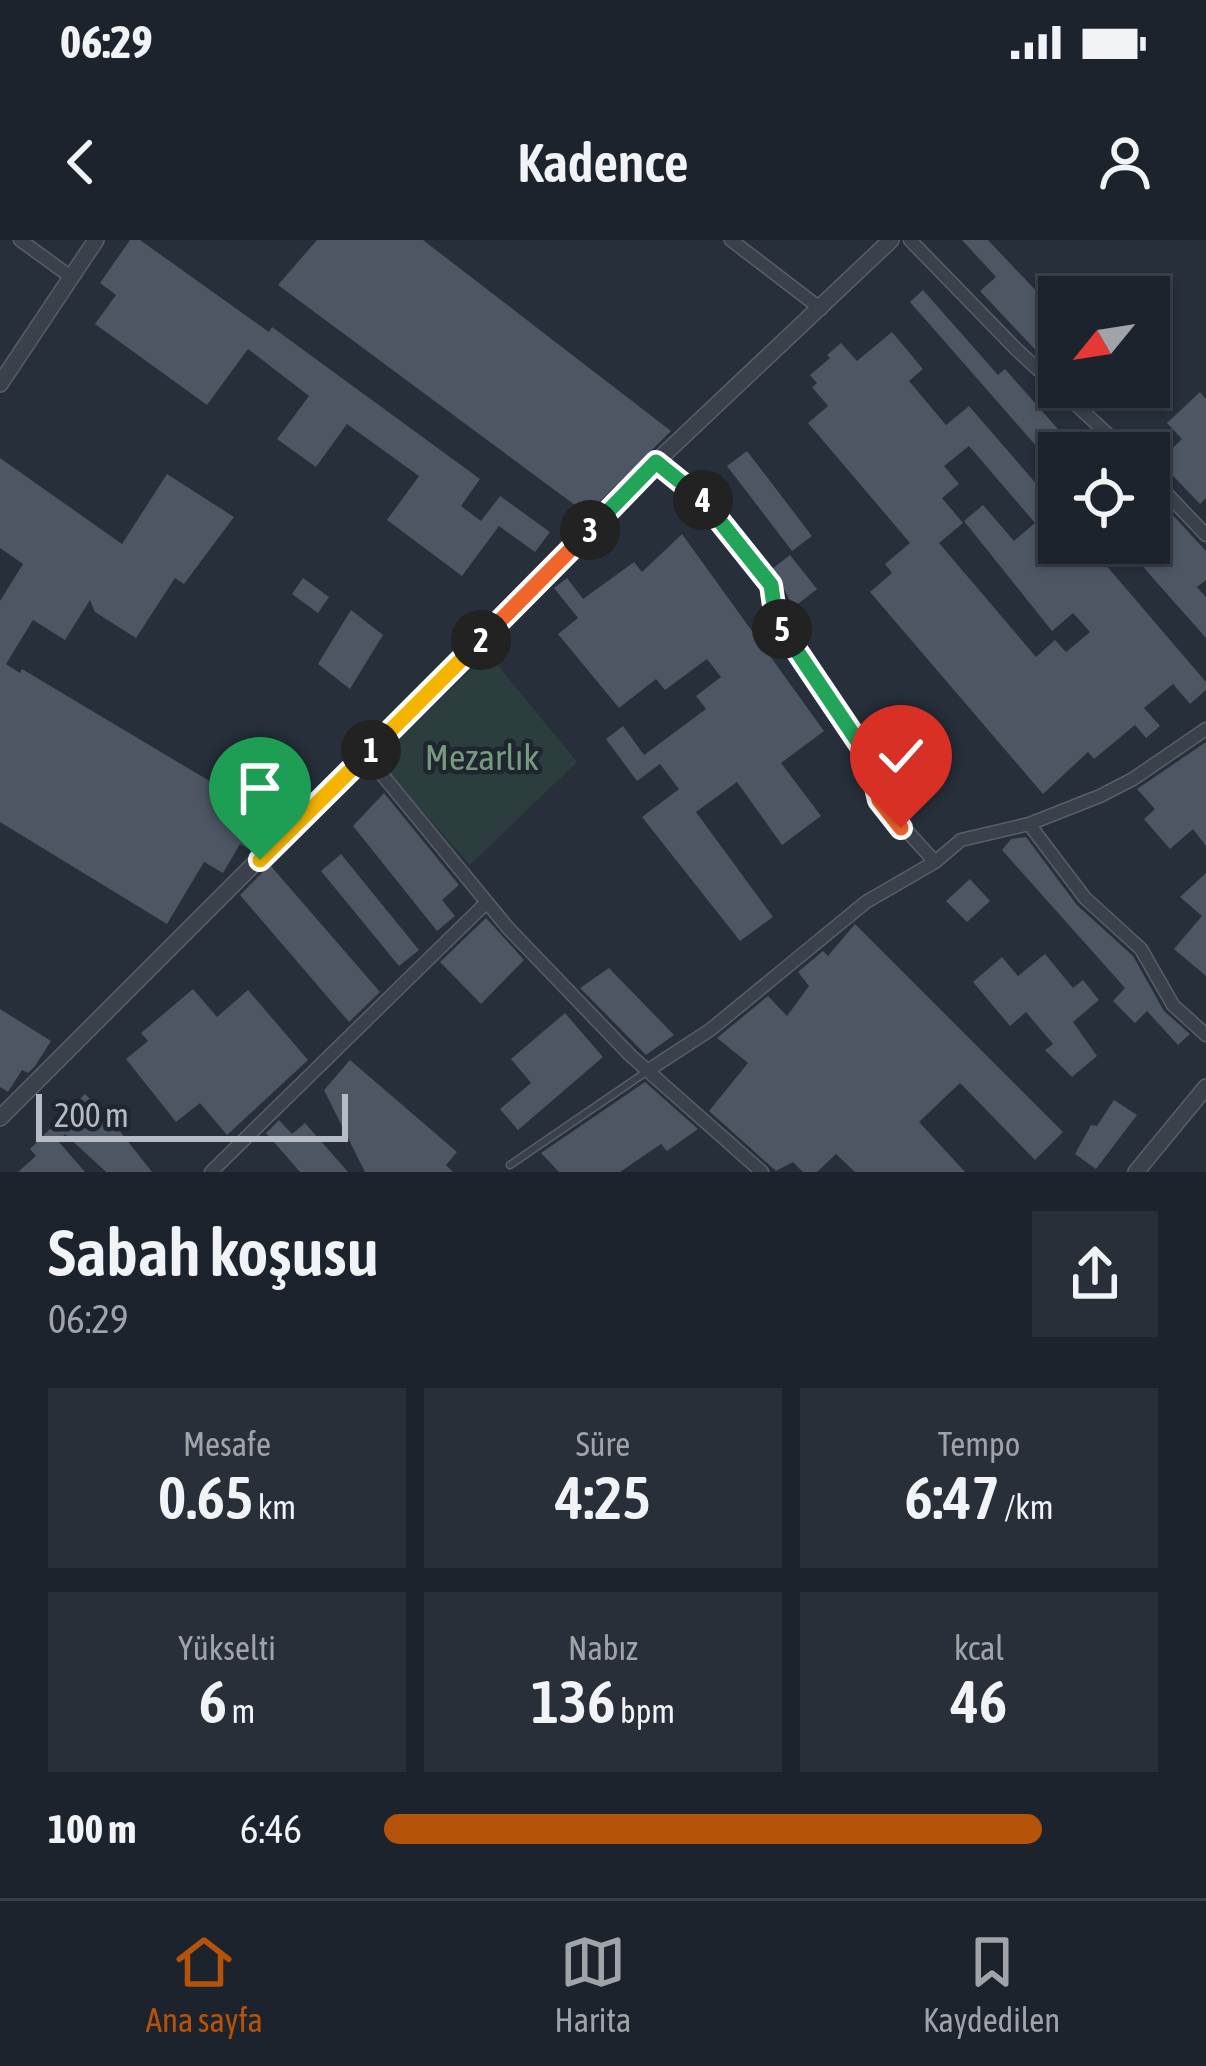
<!DOCTYPE html>
<html lang="tr">
<meta charset="utf-8">
<style>
body{margin:0;font-family:"Asap Condensed",sans-serif;background:#292f38;color:#f1f3f6;height:100vh;display:flex;flex-direction:column;font-size:45px;white-space:nowrap}
*{box-sizing:border-box;margin:0}
p{font-size:39px;color:#a0a4a9}
.icon{flex:none;width:66px;height:66px;fill:none;stroke:currentColor;stroke-width:2;stroke-linecap:round;stroke-linejoin:round}
.map{position:relative;height:932px;overflow:hidden}
.panel{display:flex;flex-direction:column;background:#1c232c;flex:1}
.panel>*{flex:none}
.needle{width:78px;rotate:240deg}
.tools{position:absolute;left:1038px;top:36px;display:grid;gap:24px}
.tools a{display:grid;place-items:center;width:132px;height:132px;border-radius:0px;background:#1c232c;box-shadow:0 3px 9px #0004,0 0 0 3px #3a4048;font-size:60px}
.scale{position:absolute;left:36px;bottom:30px;width:312px;box-sizing:border-box;padding-left:12px;border:6px solid #b5bcc6;border-top:0;font-size:33px;line-height:42px;white-space:nowrap;color:#b5bcc6;-webkit-text-stroke:9px #1f2630;paint-order:stroke}
.pin{position:absolute;display:grid;place-items:center;width:102px;height:102px;color:#fff;margin:-123px -51px;border-radius:50% 50% 50% 0;rotate:-45deg;box-shadow:0 0 12px #0007}
.pin .icon{rotate:45deg}
.km{position:absolute;width:60px;height:60px;margin:-30px;border-radius:50%;background:#222;color:#fff;font-size:33px;line-height:60px;text-align:center}
.round{display:grid;place-items:center;flex:none;width:126px;height:126px;border-radius:0px;background:#292f38}
.headline{display:flex;align-items:center;justify-content:space-between;height:204px;padding:0 48px}
h1{font-size:66px;font-weight:600;line-height:90px}
.stats{display:grid;grid-template-columns:repeat(3,1fr);gap:18px;height:204px;padding:12px 48px}
.stats div{display:grid;align-content:center;border-radius:0px;background:#292f38;text-align:center}
.stats b{font-size:60px;font-weight:600}
.stats small{font-size:33px;font-weight:400}
.stats p{font-size:33px}
ul{padding:0 48px;list-style:none;font-size:39px}
li{display:grid;grid-template-columns:192px 144px 1fr;align-items:center;height:90px}
li i{height:30px;border-radius:15px;background:#b45309}
.status{display:flex;justify-content:space-between;align-items:center;height:84px;padding:0 60px;background:#1c232c;direction:ltr}
.status svg{height:33px;fill:currentColor}
header{display:flex;justify-content:space-between;align-items:center;height:156px;padding:0 48px;background:#1c232c;font-size:54px;font-weight:600}
.menu{display:flex;justify-content:space-around;align-items:center;height:168px;border-top:3px solid #3a4048;background:#1c232c;font-size:33px;color:#a0a4a9}
.menu a{display:grid;justify-items:center;gap:6px}
.menu .selected{color:#b45309}
.map>svg:first-child{display:block}
</style>
<div class="status"><b>06:29</b><svg viewBox="0 0 49 12"><path d="M0 12V9h3v3zM5 12V6h3v6zM10 12V3h3v9zM15 12V0h3v12zM26 1h20v11H26zM47 4h2v5h-2z"/></svg></div>
<header><svg class="icon" aria-label="back" viewBox="0 0 24 24"><path d="M15 5l-7 7 7 7"/></svg>Kadence<svg class="icon" aria-label="person" viewBox="0 0 24 24"><circle cx="12" cy="8" r="4"/><path d="M4 21q1-7 8-7t8 7"/></svg></header>
<div class="map">
<svg width="1206" height="932" viewBox="0 0 1206 932">
<rect width="100%" height="100%" fill="#262f3a"/>
<path fill="#2b3d3d" d="M488,413L577,522L470,625L377,520Z"/>
<path fill="#4d5663" fill-rule="evenodd" d="M130,0H140L269,92L272,87L480,239L461,266L481,281L500,256L550,292L535,312L499,286L462,336L387,280L419,236L347,184L316,227L277,199L309,156L248,109L207,165L95,84L116,55L100,43Z
M317,0H423L671,191L587,274L278,45Z
M962,0H988L1059,75V135L980,51L996,37Z
M923,50L998,135L1005,129L1079,213H1059V232L910,62Z
M892,92L923,129L909,141L946,185L969,166L1059,270V303H1087L1206,442V450L1190,464L1173,444L1144,468L1160,486L1146,498L1135,485L1094,519L1088,512L1043,554L870,352L892,333L885,324L910,303L808,183L828,166L812,147L817,143L810,135L830,118L827,115L841,103L857,121ZM969,206L1035,283L1014,301L983,265L964,281L1052,391L1073,373L1090,392L1066,412L1055,400L1036,417L939,303L963,283L942,258L959,244L944,226Z
M1200,152L1206,159V258L1200,264L1159,221L1182,199L1167,183Z
M747,211L812,296L792,311L727,226Z
M0,218L122,304L167,234L234,277L184,344L175,338L136,398L95,372L90,360L65,400L33,380L6,424L20,433L22,429L268,576L248,609L240,604L223,633L204,622L167,684L0,582V361L23,324L0,308Z
M1157,258L1206,311V340L1197,347L1206,357V398L1122,303H1149V265Z
M682,294L824,491L781,523L821,576L782,605L737,542L696,572L773,677L740,701L642,577L679,549L660,524L637,541L606,499L623,486L644,515L706,469L696,456L721,437L707,419L665,450L656,439L619,468L558,394L578,378L554,348L567,338L583,359L634,322L642,332Z
M790,315L817,349L794,367L772,329Z
M303,338L329,357L318,373L292,354Z
M351,370L383,395L350,449L318,424Z
M1206,502V606L1193,589L1170,609L1144,579L1155,569L1137,549Z
M384,553L459,645L442,660L455,676L437,691L353,586Z
M1026,597L1077,665L1133,716L1164,771L1190,794L1178,805L1147,771L1135,783L1113,761L1125,748L1002,610L1011,599Z
M341,614L419,710L399,726L321,631Z
M270,625L380,752L349,782L240,655Z
M1206,633V736L1174,709L1202,676L1180,657Z
M970,639L990,661L967,682L946,661Z
M486,678L524,720L481,764L440,722Z
M855,684L1063,892L1035,920L960,843L919,882L965,932H855L836,914L817,932H803L793,922L776,931L709,871L748,823L717,798L768,756L787,776L809,746L798,732L823,711L828,716Z
M1045,714L1073,748L1083,740L1099,760L1073,782L1097,816L1072,837L1045,810L1053,804L1026,772L1010,786L973,742L1002,717L1018,736Z
M609,728L674,795L646,815L580,748Z
M193,749L217,777L248,750L308,820L227,895L200,863L176,882L126,819L148,801L141,793Z
M0,769L51,801L35,826L28,833L22,830L8,852L0,847Z
M565,773L603,817L518,890L500,869L531,843L511,819Z
M350,820L457,912L446,925L453,932H365L324,850Z
M645,842L698,889L667,911L661,904L620,932H559L541,913Z
M85,854L107,875L152,932H106L65,894L58,901L85,932H18L36,916L30,909Z
M1114,860L1137,875L1096,929L1075,914L1091,885L1097,886Z
M279,880L292,894L305,883L348,932H300L266,893Z"/>
<g fill="none" stroke-linecap="round" stroke-linejoin="round">
<g stroke="#585f69" stroke-width="9">
<path id="service" d="M510,925L646,832"/>
</g>
<g stroke="#585f69" stroke-width="15">
<path id="minor" d="M20,0L71,37
M731,0L821,69
M910,0L1016,109L1128,213
M656,222L714,269L771,345L775,380L869,518L879,560L935,622
M1149,235L1206,295
M366,515L508,688L631,816L762,932
M1029,584L1085,658L1141,709L1173,765L1206,795
M647,831L710,790L866,662L935,622L961,600L1029,584L1100,556L1133,539L1206,489
M211,932L487,662"/>
</g>
<g stroke="#585f69" stroke-width="18">
<path id="tertiary" d="M0,144L96,0
M0,878L656,222L891,0
M1136,932L1206,847"/>
</g>
<use href="#service" stroke="#3a414b" stroke-width="6"/>
<use href="#minor" stroke="#3a414b" stroke-width="12"/>
<use href="#tertiary" stroke="#3a414b" stroke-width="15"/>
</g>
<g fill="none" stroke-linecap="round" stroke-linejoin="round">
<g stroke="#fff" stroke-width="24">
<path id="split-1" d="M260,620L371,510"/>
</g>
<g stroke="#fff" stroke-width="24">
<path id="split-2" d="M371,510L481,400"/>
</g>
<g stroke="#fff" stroke-width="24">
<path id="split-3" d="M481,400L590,290"/>
</g>
<g stroke="#fff" stroke-width="24">
<path id="split-4" d="M590,290L656,222L703,260"/>
</g>
<g stroke="#fff" stroke-width="24">
<path id="split-5" d="M703,260L771,345L776,380L782,389"/>
</g>
<g stroke="#fff" stroke-width="24">
<path id="split-6" d="M782,389L869,518"/>
</g>
<g stroke="#fff" stroke-width="24">
<path id="split-7" d="M869,518L879,560L901,588"/>
</g>
<use href="#split-1" stroke="#f5b400" stroke-width="15"/>
<use href="#split-2" stroke="#f5b400" stroke-width="15"/>
<use href="#split-3" stroke="#f0652b" stroke-width="15"/>
<use href="#split-4" stroke="#22a559" stroke-width="15"/>
<use href="#split-5" stroke="#22a559" stroke-width="15"/>
<use href="#split-6" stroke="#22a559" stroke-width="15"/>
<use href="#split-7" stroke="#f0652b" stroke-width="15"/>
</g>
<g text-anchor="middle" dominant-baseline="central" stroke-width="9" stroke-linejoin="round" paint-order="stroke">
<g font-size="36" fill="#76997f" stroke="#1f2630">
<text x="482" y="517">Mezarlık</text>
</g>
</g>
</svg>
<div class="tools">
<a><svg class="needle" viewBox="-14 -14 28 28"><path d="M0-13l5 13h-10z" fill="#e53935"/><path d="M0 13l5-13h-10z" fill="#a0a4a9"/></svg></a>
<a><svg class="icon" aria-label="locate" viewBox="0 0 24 24"><circle cx="12" cy="12" r="6"/><path d="M12 2v4M12 18v4M2 12h4M18 12h4"/></svg></a>
</div>
<div class="scale">200 m</div>
<div class="pin" style="left:260px;top:620px;background:#1e9e55"><svg class="icon" aria-label="arrive" viewBox="0 0 24 24"><path d="M6 21V4h12l-3 4 3 4H6"/></svg></div>
<div class="pin" style="left:901px;top:588px;background:#d93025"><svg class="icon" aria-label="check" viewBox="0 0 24 24"><path d="M5 12l5 5 9-10"/></svg></div>
<b class="km" style="left:371px;top:510px">1</b>
<b class="km" style="left:481px;top:400px">2</b>
<b class="km" style="left:590px;top:290px">3</b>
<b class="km" style="left:703px;top:260px">4</b>
<b class="km" style="left:782px;top:389px">5</b>
</div>
<section class="panel">
<div class="headline"><div><h1>Sabah koşusu</h1><p>06:29</p></div><a class="round"><svg class="icon" aria-label="share" viewBox="0 0 24 24"><path d="M12 15V3M7 8l5-5 5 5M5 13v7h14v-7"/></svg></a></div>
<div class="stats">
<div><p>Mesafe</p><b>0.65<small> km</small></b></div>
<div><p>Süre</p><b>4:25</b></div>
<div><p>Tempo</p><b>6:47<small> /km</small></b></div>
</div>
<div class="stats">
<div><p>Yükselti</p><b>6<small> m</small></b></div>
<div><p>Nabız</p><b>136<small> bpm</small></b></div>
<div><p>kcal</p><b>46</b></div>
</div>
<ul>
<li><b>100 m</b>6:46<i style="width:85%"></i></li>
</ul>
</section>
<nav class="menu">
<a class="selected"><svg class="icon" aria-label="home" viewBox="0 0 24 24"><path d="M3 11l9-7 9 7M6 9v11h12V9"/></svg>Ana sayfa</a>
<a><svg class="icon" aria-label="map" viewBox="0 0 24 24"><path d="M3 6l6-2 6 2 6-2v14l-6 2-6-2-6 2zM9 4v14M15 6v14"/></svg>Harita</a>
<a><svg class="icon" aria-label="saved" viewBox="0 0 24 24"><path d="M7 4h10v16l-5-4-5 4z"/></svg>Kaydedilen</a>
</nav>
